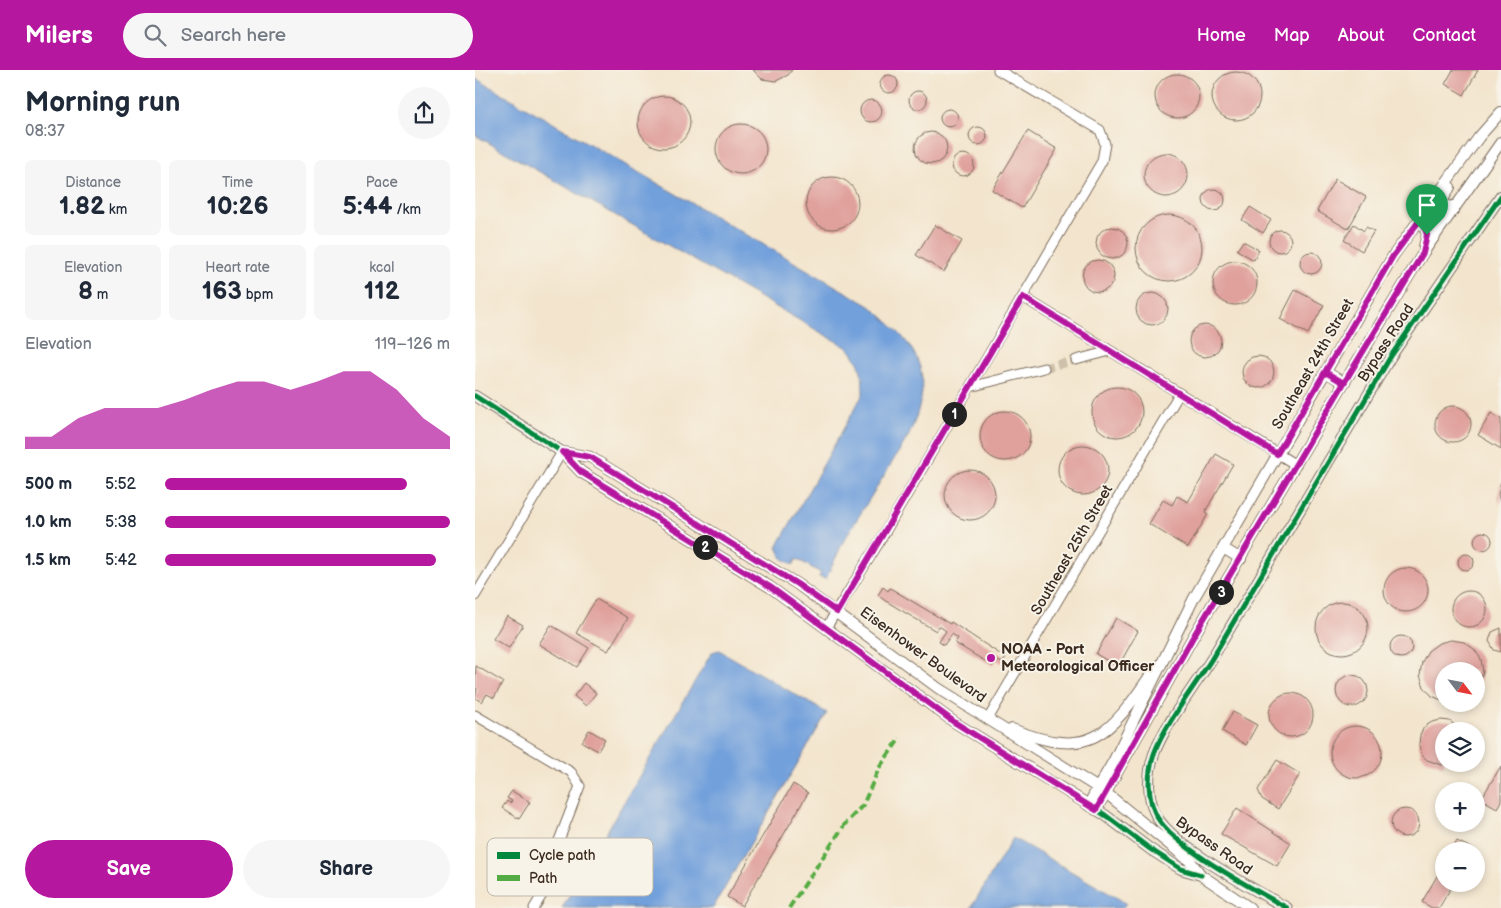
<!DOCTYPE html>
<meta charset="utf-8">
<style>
body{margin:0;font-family:"Balsamiq Sans",sans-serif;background:#f6f6f7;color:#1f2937;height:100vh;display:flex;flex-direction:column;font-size:19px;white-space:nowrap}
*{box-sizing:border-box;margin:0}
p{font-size:16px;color:#747a83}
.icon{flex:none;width:28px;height:28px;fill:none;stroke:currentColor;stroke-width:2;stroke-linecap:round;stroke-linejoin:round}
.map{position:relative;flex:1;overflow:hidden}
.sheet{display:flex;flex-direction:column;background:#fff;width:475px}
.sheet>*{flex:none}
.needle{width:32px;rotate:122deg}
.buttons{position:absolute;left:960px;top:592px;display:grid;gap:10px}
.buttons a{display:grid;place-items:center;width:50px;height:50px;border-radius:50%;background:#fff;box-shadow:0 2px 8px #0003;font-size:25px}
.pin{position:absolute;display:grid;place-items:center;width:42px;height:42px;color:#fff;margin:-51px -21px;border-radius:50% 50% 50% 0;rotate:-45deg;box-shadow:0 0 5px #0007}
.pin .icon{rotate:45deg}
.km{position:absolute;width:25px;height:25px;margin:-12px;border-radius:50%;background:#222;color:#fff;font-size:14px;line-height:25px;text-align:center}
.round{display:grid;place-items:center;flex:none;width:52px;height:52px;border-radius:26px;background:#f6f6f7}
.summary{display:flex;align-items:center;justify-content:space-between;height:85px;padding:0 25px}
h1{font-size:28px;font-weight:700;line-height:38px}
.stats{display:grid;grid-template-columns:repeat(3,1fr);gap:8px;height:85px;padding:5px 25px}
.stats div{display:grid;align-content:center;border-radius:8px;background:#f6f6f7;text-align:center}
.stats b{font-size:25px;font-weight:700}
.stats small{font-size:14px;font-weight:400}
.stats p{font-size:14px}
.chart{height:140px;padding:10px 25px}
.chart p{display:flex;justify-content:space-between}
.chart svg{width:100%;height:90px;margin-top:5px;fill:#b5179e;opacity:.7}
.primary-button{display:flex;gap:10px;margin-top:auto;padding:10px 25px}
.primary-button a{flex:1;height:58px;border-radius:30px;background:#b5179e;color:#fff;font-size:20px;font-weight:700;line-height:58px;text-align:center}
.primary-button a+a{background:#f6f6f7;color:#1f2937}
ul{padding:0 25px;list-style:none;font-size:16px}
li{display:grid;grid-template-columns:80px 60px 1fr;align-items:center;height:38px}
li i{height:12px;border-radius:6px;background:#b5179e}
header{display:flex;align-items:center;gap:30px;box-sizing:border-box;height:70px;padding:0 25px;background:#b5179e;color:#fff}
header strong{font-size:24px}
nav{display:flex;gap:28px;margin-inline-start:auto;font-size:18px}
.search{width:350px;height:45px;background:#f6f6f7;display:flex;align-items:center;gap:12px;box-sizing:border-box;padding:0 18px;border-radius:28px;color:#747a83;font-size:19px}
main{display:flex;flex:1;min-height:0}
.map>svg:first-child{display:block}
</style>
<header>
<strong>Milers</strong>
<div class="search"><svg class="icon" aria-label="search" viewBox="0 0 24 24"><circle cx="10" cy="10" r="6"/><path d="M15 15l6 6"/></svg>Search here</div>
<nav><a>Home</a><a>Map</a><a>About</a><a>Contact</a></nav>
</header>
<main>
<section class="sheet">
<div class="summary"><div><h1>Morning run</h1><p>08:37</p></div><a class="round"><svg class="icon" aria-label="share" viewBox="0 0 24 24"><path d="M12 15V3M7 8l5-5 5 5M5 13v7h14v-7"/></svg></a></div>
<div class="stats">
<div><p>Distance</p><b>1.82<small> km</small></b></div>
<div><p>Time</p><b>10:26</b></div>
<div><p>Pace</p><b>5:44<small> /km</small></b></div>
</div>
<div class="stats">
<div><p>Elevation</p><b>8<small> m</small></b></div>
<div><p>Heart rate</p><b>163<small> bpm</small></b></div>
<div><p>kcal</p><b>112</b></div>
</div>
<div class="chart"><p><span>Elevation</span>119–126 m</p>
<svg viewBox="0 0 160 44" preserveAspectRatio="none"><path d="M0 44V38L10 38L20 29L30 24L40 24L50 24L60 20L70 15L80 11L90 11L100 15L110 11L120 6L130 6L140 15L150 29L160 38V44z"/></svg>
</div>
<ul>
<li><b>500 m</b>5:52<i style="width:85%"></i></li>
<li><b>1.0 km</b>5:38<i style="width:100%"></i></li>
<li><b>1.5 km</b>5:42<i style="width:95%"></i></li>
</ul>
<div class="primary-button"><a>Save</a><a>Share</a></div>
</section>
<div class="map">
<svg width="1026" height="838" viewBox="0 0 1026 838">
<rect width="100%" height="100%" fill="#f7f3e8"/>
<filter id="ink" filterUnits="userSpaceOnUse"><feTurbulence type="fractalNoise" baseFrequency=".02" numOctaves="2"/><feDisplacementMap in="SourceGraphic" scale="10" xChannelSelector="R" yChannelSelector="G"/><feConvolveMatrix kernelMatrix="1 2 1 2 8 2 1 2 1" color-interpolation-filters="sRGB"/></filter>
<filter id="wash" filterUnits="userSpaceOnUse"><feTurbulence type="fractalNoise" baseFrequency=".0096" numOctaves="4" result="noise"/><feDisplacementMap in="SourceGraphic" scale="20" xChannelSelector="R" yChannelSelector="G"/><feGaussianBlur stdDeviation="1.12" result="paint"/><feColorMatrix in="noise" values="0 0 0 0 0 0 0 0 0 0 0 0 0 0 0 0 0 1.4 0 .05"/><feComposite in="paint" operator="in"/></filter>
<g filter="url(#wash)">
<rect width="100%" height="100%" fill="#f3e5cd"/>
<path fill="#72a0db" stroke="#56657c" d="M0,8L395,236C444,278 462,301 434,365L368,472L351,509L344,507L346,503L322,489L318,495L307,488L302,477L388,324C388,305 386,292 373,278L0,65Z
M244,580L352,643L238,838H87L237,582Z
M538,768L651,833L648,838H496Z"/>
<g id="blocks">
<path fill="#e0a19d" d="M278,0H317L313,5L301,11L287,9Z
M978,0H1003L989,25L970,14Z
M737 26a24 24 0 1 1 48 0a24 24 0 1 1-48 0Z
M680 26a22 22 0 1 1 44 0a22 22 0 1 1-44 0Z
M405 14a9 9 0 1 1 18 0a9 9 0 1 1-18 0Z
M434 30a9 9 0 1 1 18 0a9 9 0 1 1-18 0Z
M163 52a26 26 0 1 1 52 0a26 26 0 1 1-52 0Z
M385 41a11 11 0 1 1 22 0a11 11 0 1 1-22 0Z
M465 48a9 9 0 1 1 18 0a9 9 0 1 1-18 0Z
M241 79a25 25 0 1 1 50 0a25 25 0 1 1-50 0Z
M494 66a9 9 0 1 1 18 0a9 9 0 1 1-18 0Z
M553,61L582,79L547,138L517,120Z
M440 78a16 16 0 1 1 32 0a16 16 0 1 1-32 0Z
M669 105a22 22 0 1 1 44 0a22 22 0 1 1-44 0Z
M477 95a11 11 0 1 1 22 0a11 11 0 1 1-22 0Z
M331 133a26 26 0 1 1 52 0a26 26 0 1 1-52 0Z
M860,109L891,127L873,159L842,141Z
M728 130a11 11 0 1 1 22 0a11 11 0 1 1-22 0Z
M775,137L796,150L788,163L767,150Z
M661 178a33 33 0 1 1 66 0a33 33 0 1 1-66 0Z
M879,154L889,161L891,157L899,161L887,181L869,170Z
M460,155L487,171L469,202L441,185Z
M621 173a16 16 0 1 1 32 0a16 16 0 1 1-32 0Z
M794 171a11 11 0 1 1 22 0a11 11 0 1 1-22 0Z
M768,171L784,180L779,190L762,180Z
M825 193a11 11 0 1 1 22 0a11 11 0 1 1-22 0Z
M607 206a16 16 0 1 1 32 0a16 16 0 1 1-32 0Z
M738 213a22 22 0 1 1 44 0a22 22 0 1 1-44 0Z
M820,220L849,235L833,264L805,249Z
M661 239a16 16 0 1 1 32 0a16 16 0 1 1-32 0Z
M714 271a16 16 0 1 1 32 0a16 16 0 1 1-32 0Z
M767 302a16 16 0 1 1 32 0a16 16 0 1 1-32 0Z
M617 342a25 25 0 1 1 50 0a25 25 0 1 1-50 0Z
M960 354a18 18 0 1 1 36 0a18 18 0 1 1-36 0Z
M505 366a25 25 0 1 1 50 0a25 25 0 1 1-50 0Z
M1016,343L1026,349V379L1003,365Z
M583 400a25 25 0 1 1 50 0a25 25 0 1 1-50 0Z
M741,384L758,394L730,442L733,444L713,478L674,454L688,430L697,435L702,426L713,432Z
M470 425a25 25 0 1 1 50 0a25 25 0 1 1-50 0Z
M1026,412V435L1023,425Z
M999 471a9 9 0 1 1 18 0a9 9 0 1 1-18 0Z
M983 492a8 8 0 1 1 16 0a8 8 0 1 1-16 0Z
M909 520a22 22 0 1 1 44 0a22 22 0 1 1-44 0Z
M408,517L413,521L415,518L475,554L476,552L531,588L527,593L521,590L518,596L480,573L483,568L477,564L469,575L464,572L471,561L464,556L461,561L409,530L403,525Z
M976 539a18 18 0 1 1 36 0a18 18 0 1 1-36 0Z
M121,529L153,548L133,581L101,563Z
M841 558a26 26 0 1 1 52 0a26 26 0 1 1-52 0Z
M32,546L48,555L34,578L18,569Z
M641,548L663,561L643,597L621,584Z
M76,555L114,578L102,597L64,574Z
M1026,558V582L1019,580L1014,571L1017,562Z
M915 577a11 11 0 1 1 22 0a11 11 0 1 1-22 0Z
M976,570L989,572L999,579L1006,589L1008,602L1001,620V601H969V631L957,626L949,617L945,605L947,592L953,581L964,573Z
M1,596L28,612L19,628L12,624L7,632L0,628L2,619L0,618Z
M861 621a16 16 0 1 1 32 0a16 16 0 1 1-32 0Z
M109,613L121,623L111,636L99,626Z
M794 645a22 22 0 1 1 44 0a22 22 0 1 1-44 0Z
M758,642L782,655L771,675L747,661Z
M966,650L975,651L986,661H969V694L967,695L952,690L946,684L944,675L945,665L949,657L957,652Z
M855 682a26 26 0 1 1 52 0a26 26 0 1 1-52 0Z
M114,660L130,669L123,681L107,672Z
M802,690L825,704L803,739L787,729L783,720Z
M1026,696V731L1022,738L1006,729Z
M318,714L333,723L267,836L252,827Z
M37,721L55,732L44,749L27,738L32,731L35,733L37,731L32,728Z
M762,738L816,773L802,796L746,764Z
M916 753a14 14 0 1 1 28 0a14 14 0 1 1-28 0Z
M982,771L998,779L997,781H976Z
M969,794V814H978L964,838H957L947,832Z"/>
</g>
</g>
<g filter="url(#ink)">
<use href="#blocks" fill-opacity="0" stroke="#7b6b5b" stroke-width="1"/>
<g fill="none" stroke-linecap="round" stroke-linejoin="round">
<path stroke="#cec0aa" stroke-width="9" stroke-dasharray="9 4.5" stroke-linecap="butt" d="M569,298L601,290"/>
<g stroke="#7b6b5b" stroke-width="11">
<path id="minor" d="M548,227L821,395
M601,290L635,281
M495,317L569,298
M0,526L87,382
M351,558L403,474L627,91L630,74L625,60L523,0
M0,645L96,702L105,716L83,773L78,807L59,838
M513,649L704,324"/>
</g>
<g stroke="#7b6b5b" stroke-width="12">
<path id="tertiary" d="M975,117L968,130L970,135L975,137L981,135
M947,147L952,165L949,177
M851,302L869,313
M0,326L87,382L106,402L295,517L479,652L630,745L675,779L706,799L726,805
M87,382L115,387L322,514L463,618L631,723L716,792L726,805L775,838
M748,478L766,489
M537,659C614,689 633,668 676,604
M613,735L639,690L719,528L918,186L1004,67L1026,42
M621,740L718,567L869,313L948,183L1026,72
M812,838C779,819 700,778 682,747C672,729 672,704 679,684C689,656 719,617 736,590L916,286L1026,126"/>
</g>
<use href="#minor" stroke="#fff" stroke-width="9"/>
<use href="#tertiary" stroke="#fff" stroke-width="10"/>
<path stroke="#55ab43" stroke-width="4" stroke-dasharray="8 4" stroke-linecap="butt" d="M314,838L370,754L388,735L404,698L425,668"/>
<g stroke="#f7f3e8" stroke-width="8">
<path id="cycleway" d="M0,326L87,382L106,402L295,517L479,652L630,745L675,779L706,799L726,805
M812,838C779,819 700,778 682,747C672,729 672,704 679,684C689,656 719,617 736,590L916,286L1026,126"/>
</g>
<use href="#cycleway" stroke="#00873e" stroke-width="5"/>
</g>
</g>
<g fill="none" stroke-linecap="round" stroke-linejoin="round" filter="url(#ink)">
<g stroke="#fff" stroke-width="10">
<path id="route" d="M952,165L948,183L869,313L850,302L802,384L548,227L362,542L322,514L115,387L87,382L106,402L295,517L479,652L621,740L718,567L869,313L850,302L918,186L947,147L952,165"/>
</g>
<use href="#route" stroke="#b5179e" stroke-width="6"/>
</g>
<circle fill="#b5179e" stroke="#f7f3e8" stroke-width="2" cx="516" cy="588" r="5"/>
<g text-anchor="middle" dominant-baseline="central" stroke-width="4" stroke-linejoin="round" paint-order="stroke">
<g font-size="15" fill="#3b2a1e" stroke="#f7f3e8">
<text transform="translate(911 273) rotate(-57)">Bypass Road</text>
<text transform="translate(838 294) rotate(-60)">Southeast 24th Street</text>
<text transform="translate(597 480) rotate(-60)">Southeast 25th Street</text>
<text transform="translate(448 585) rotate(36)">Eisenhower Boulevard</text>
<text transform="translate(739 776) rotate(35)">Bypass Road</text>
</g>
<g font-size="15" font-weight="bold" fill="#3b2a1e" stroke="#f7f3e8" text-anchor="start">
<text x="526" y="579">NOAA - Port<tspan x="526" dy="17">Meteorological Officer</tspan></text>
</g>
</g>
<rect x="12" y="768" width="166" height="58" rx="8" fill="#f7f3e8" stroke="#bfb7ab" stroke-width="1"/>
<rect x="22" y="782" width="23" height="7" fill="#00873e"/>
<rect x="22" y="805" width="23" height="6" fill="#55ab43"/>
<g font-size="14" fill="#3b2a1e">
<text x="54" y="790">Cycle path</text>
<text x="54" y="813">Path</text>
</g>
</svg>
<div class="buttons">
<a><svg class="needle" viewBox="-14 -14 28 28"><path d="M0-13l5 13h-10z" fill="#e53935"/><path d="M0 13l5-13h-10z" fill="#747a83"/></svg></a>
<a><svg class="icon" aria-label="layers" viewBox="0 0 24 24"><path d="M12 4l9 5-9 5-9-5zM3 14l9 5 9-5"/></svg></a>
<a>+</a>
<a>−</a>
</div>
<div class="pin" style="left:952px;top:165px;background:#1e9e55"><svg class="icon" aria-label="arrive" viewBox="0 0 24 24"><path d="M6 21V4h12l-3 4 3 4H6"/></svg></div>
<b class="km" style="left:479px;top:344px">1</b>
<b class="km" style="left:230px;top:477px">2</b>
<b class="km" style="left:746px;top:522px">3</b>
</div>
</main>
